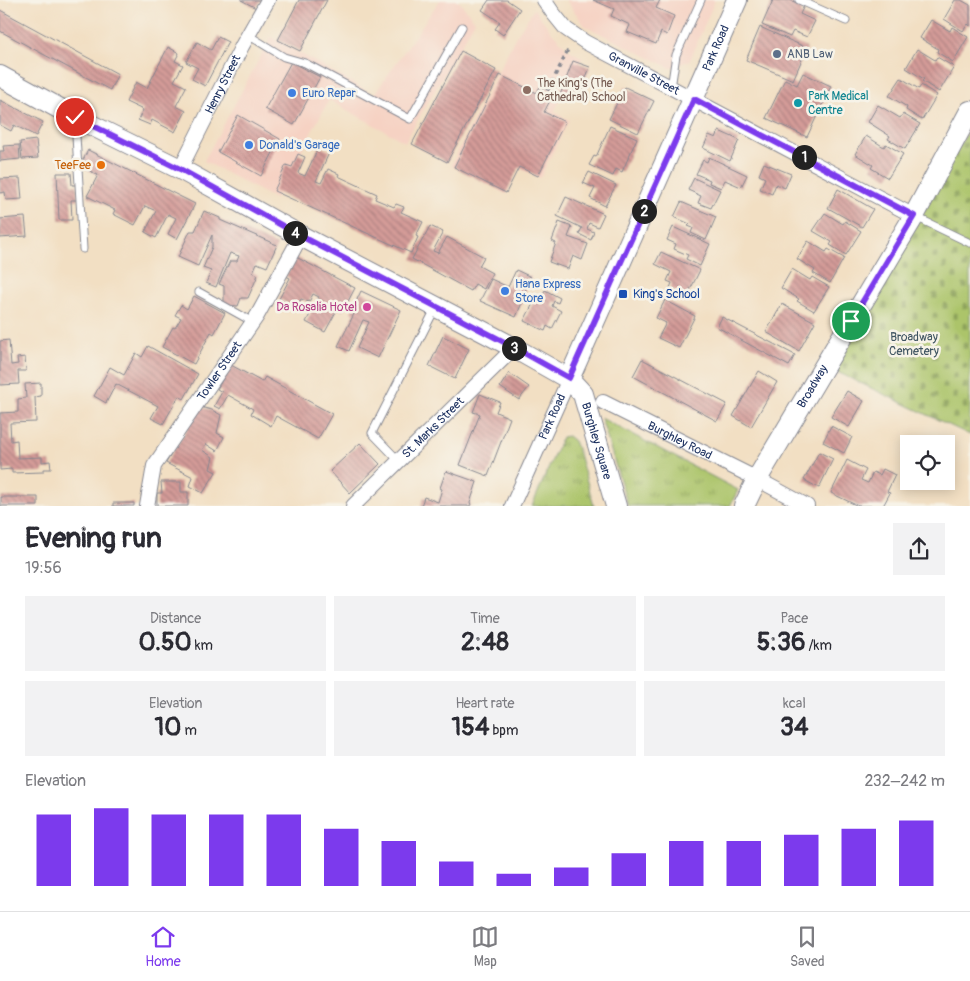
<!DOCTYPE html>
<meta charset="utf-8">
<style>
body{margin:0;font-family:Pangolin,sans-serif;background:#f2f2f3;color:#2b2b33;height:100vh;display:flex;flex-direction:column;font-size:19px;white-space:nowrap}
*{box-sizing:border-box;margin:0}
p{font-size:16px;color:#7c7c81}
.icon{flex:none;width:28px;height:28px;fill:none;stroke:currentColor;stroke-width:2;stroke-linecap:round;stroke-linejoin:round}
.map{position:relative;height:506px;overflow:hidden}
.panel{display:flex;flex-direction:column;background:#fff;flex:1}
.panel>*{flex:none}
.fabs{position:absolute;left:900px;top:435px;display:grid;gap:10px}
.fabs a{display:grid;place-items:center;width:55px;height:55px;border-radius:0px;background:#fff;box-shadow:0 2px 12px #0003;font-size:25px}
.pin{position:absolute;display:grid;place-items:center;width:42px;height:42px;color:#fff;margin:-21px;border:2px solid #fff;border-radius:50%;box-shadow:0 1px 5px #0007}
.km{position:absolute;width:25px;height:25px;margin:-12px;border-radius:50%;background:#222;color:#fff;font-size:14px;line-height:25px;text-align:center}
.round{display:grid;place-items:center;flex:none;width:52px;height:52px;border-radius:0px;background:#f2f2f3}
.headline{display:flex;align-items:center;justify-content:space-between;height:85px;padding:0 25px}
h1{font-size:28px;font-weight:700;line-height:38px}
.metrics{display:grid;grid-template-columns:repeat(3,1fr);gap:8px;height:85px;padding:5px 25px}
.metrics div{display:grid;align-content:center;border-radius:0px;background:#f2f2f3;text-align:center}
.metrics b{font-size:25px;font-weight:700}
.metrics small{font-size:14px;font-weight:400}
.metrics p{font-size:14px}
.chart{height:140px;padding:10px 25px}
.chart p{display:flex;justify-content:space-between}
.chart svg{width:100%;height:90px;margin-top:5px;stroke:#7c3aed;stroke-width:6}
.dock{display:flex;justify-content:space-around;align-items:center;height:70px;border-top:1px solid #e1e1e2;background:#fff;font-size:14px;color:#7c7c81}
.dock a{display:grid;justify-items:center;gap:2px}
.dock .current{color:#7c3aed}
.map>svg:first-child{display:block}
</style>
<div class="map">
<svg width="970" height="506" viewBox="0 0 970 506">
<defs>
<pattern id="grass-tufts" width="24" height="20" patternUnits="userSpaceOnUse" patternTransform="scale(1.25)"><rect width="24" height="20" fill="#acc46a"/><path d="M3 7l-1-3M5 7V3M7 7l1-3M15 17l-1-3M17 17v-4M19 17l1-3" fill="none" stroke="#8ba05a"/></pattern>
<pattern id="cemetery-stones" width="16" height="16" patternUnits="userSpaceOnUse" patternTransform="scale(1.25)"><rect width="16" height="16" fill="#acc46a"/><path d="M2 7V4a2 2 0 0 1 4 0v3zM10 15v-3a2 2 0 0 1 4 0v3z" fill="#8ba05a"/></pattern>
<pattern id="building-back-hatch" width="6" height="6" patternUnits="userSpaceOnUse" patternTransform="scale(1.25)"><rect width="6" height="6" fill="#d49b98"/><path d="M-1 5l2 2M0 0l6 6M5-1l2 2" fill="none" stroke="#ab7f7f"/></pattern>
</defs>
<rect width="100%" height="100%" fill="#f7f3e8"/>
<filter id="ink" filterUnits="userSpaceOnUse"><feTurbulence type="fractalNoise" baseFrequency=".02" numOctaves="2"/><feDisplacementMap in="SourceGraphic" scale="10" xChannelSelector="R" yChannelSelector="G"/><feConvolveMatrix kernelMatrix="1 2 1 2 8 2 1 2 1" color-interpolation-filters="sRGB"/></filter>
<filter id="wash" filterUnits="userSpaceOnUse"><feTurbulence type="fractalNoise" baseFrequency=".0096" numOctaves="4" result="noise"/><feDisplacementMap in="SourceGraphic" scale="20" xChannelSelector="R" yChannelSelector="G"/><feGaussianBlur stdDeviation="1.12" result="paint"/><feColorMatrix in="noise" values="0 0 0 0 0 0 0 0 0 0 0 0 0 0 0 0 0 1.4 0 .05"/><feComposite in="paint" operator="in"/></filter>
<g filter="url(#wash)">
<rect width="100%" height="100%" fill="#f2dfc3"/>
<path fill="#f6d2c3" d="M440,0H458L475,21L405,142L329,100L275,199L204,161L271,37L374,95Z
M566,0H715L690,60L671,68L585,26Z
M534,9L551,31L568,49L582,58L554,112L569,120L540,178L519,168L506,194L451,165L516,36Z"/>
<path fill="url(#grass-tufts)" stroke="#647a64" d="M601,418L738,490L730,506H628Z
M568,436L574,441L579,454L594,506H532L562,437Z"/>
<path fill="url(#cemetery-stones)" stroke="#647a64" d="M970,127V435L835,371Z"/>
<g id="blocks">
<path fill="url(#building-back-hatch)" d="M241,0H261L256,8Z
M299,0H327L300,51L278,40Z
M489,0H507L520,9L503,35L495,29L500,22L482,10Z
M593,0H660L656,8L674,16L667,35L661,32L656,44L627,32L630,25L611,16L614,9Z
M773,0H790L804,6L800,14L815,21L807,37L793,31L790,37L762,25Z
M955,0H961L970,5V26L968,24L963,31L944,19Z
M0,10L118,74L110,90L0,31Z
M931,20L950,31L952,27L968,37L953,62L937,52L938,49L920,38Z
M760,27L807,48L793,80L746,60Z
M218,37L228,42L205,86L192,79L198,68L186,62L197,42L211,50Z
M168,47L179,53L175,61L183,65L174,81L186,87L176,106L186,111L175,132L152,120L150,125L138,120L143,110L126,102L136,82L147,88Z
M917,49L935,60L937,57L954,67L939,92L922,81L924,79L906,68Z
M461,51L496,70L447,162L412,144Z
M573,61L590,67L579,96L569,92L568,97L560,95Z
M291,62L320,77L294,125L265,109Z
M803,73L831,86L807,137L766,118L785,79L797,85Z
M500,75L537,93L540,87L554,93L544,112L565,122L538,176L519,167L506,193L454,167Z
M901,78L919,89L921,85L937,95L922,120L906,110L907,107L889,96Z
M625,87L654,101L638,133L609,119Z
M0,100L43,122L36,136L14,125L11,131L0,125Z
M878,105L900,118L903,114L920,124L905,149L888,139L890,136L868,122Z
M238,115L280,139L261,176L218,152Z
M610,126L637,138L622,172L616,169L613,176L589,165L594,156L596,157Z
M719,131L739,140L730,161L703,148L709,135L716,138Z
M866,136L884,147L886,144L903,154L888,178L871,168L873,165L855,154Z
M36,140L38,158L22,159L20,142Z
M19,145L20,159L0,161V151H4L3,146Z
M319,146L330,151L316,181L321,183L328,169L339,174L338,176L377,194L375,199L394,207L396,204L404,207L401,212L423,222L416,236L418,237L411,253L274,191L286,165L292,167L298,154L305,157L298,173L305,176Z
M88,150L195,204L177,239L168,234L176,218L168,214L156,238L145,232L156,211L145,206L135,225L113,214L115,210L87,196L98,175L80,166Z
M709,157L747,175L741,187L725,180L721,188L709,183L710,180L696,174L703,160L707,162Z
M764,163L791,174L785,188L776,184L772,194L760,189L765,178L759,175Z
M589,172L616,185L605,206L590,198L595,188L583,183Z
M57,173H71L72,185H77L78,200H71L72,220H59Z
M20,178L22,199L6,200L5,192L0,193V179Z
M694,178L720,190L711,208L698,203L701,196L688,190Z
M838,189L873,209L862,227L828,208Z
M566,197L604,214L598,227L589,223L587,229L594,232L591,240L579,234L582,228L557,216Z
M681,202L716,217L706,240L691,233L693,228L688,226L690,224L674,217Z
M204,211L220,218V220L277,245L267,267L257,263L253,272L258,275L248,298H241L238,306L224,305V286L219,284L230,261H237L239,256L230,253L216,287L206,283L211,271L203,268L212,247V235L198,266L178,257L190,231H195Z
M825,213L843,224L845,221L861,231L846,255L830,245L832,242L813,231Z
M25,217L27,236L0,238V219Z
M559,222L572,227L568,237L588,244L582,260L573,256L568,269L549,262L556,243L552,241Z
M430,226L443,232L433,251L438,253L447,237L484,257L479,266L492,273L484,289L475,284L471,291L412,259Z
M673,227L710,244L700,266L686,259L688,255L674,249L676,244L667,240Z
M808,241L826,252L828,249L844,258L830,283L813,273L815,270L797,259Z
M661,252L700,270L687,296L670,288L672,283L667,281L671,272L655,264Z
M296,257L355,288L343,311L338,308L325,332L306,322L319,297L313,294L309,302L301,299L296,308L279,299L290,278L286,276Z
M792,269L810,280L812,277L829,287L814,311L797,301L799,299L781,288Z
M516,270L531,277L523,295L524,298L516,317L480,301L491,279L508,287Z
M545,290L560,298L558,303L554,301L552,306L561,311L552,329L547,326L545,331L524,321L537,296L541,298Z
M361,291L401,310L378,358L357,348L369,322L363,320L349,351L338,346L354,314L351,312Z
M194,296L225,313L214,334L211,332L194,364L162,347L173,327L175,328L181,318L175,315L181,305L187,309Z
M665,300L695,316L679,348L658,338L666,323L656,318Z
M782,304L815,322L799,351L766,332Z
M722,317L795,355L789,366L717,327Z
M443,336L469,349L455,379L429,366Z
M9,340L11,365L18,364L17,358L25,357L26,371H18L19,384L0,385V341Z
M148,346L198,374L184,399L179,396L163,424L151,418L158,406L116,384L106,403L94,396L110,367L124,375L136,353L142,357Z
M642,359L727,404L717,421L633,376Z
M231,365L262,382L265,377L332,414L318,439L276,416L271,426L251,414L253,409L228,395L220,409L214,406L222,392L217,389Z
M759,371L777,382L751,427L733,416Z
M509,373L529,387L519,400L500,387Z
M41,383V396L35,397L36,422L10,423L11,441L17,440L18,458L42,457V462L50,461L51,469H43V472L12,473V469L0,470V413L18,412V399L26,398L25,384Z
M847,391L864,401L849,427L831,417Z
M480,394L500,402L496,412L510,418L488,476L460,465L480,414L473,412Z
M200,407L212,410L221,415L217,433L224,437L217,451L206,444L202,450L213,457L210,469L216,472L203,493L190,486L193,477L166,463Z
M831,426L852,437L844,453L823,442Z
M360,443L380,464L350,493L330,471Z
M819,452L833,459L819,488L804,480Z
M847,460L866,470L861,480L868,483L873,472L880,475L883,469L895,475L887,492L890,493L883,506H858L831,493Z
M446,471L477,482L470,503L471,504L470,506H421L424,497L438,502L442,489L440,488Z
M161,482H181V492H188V506H157V493H162Z
M1,497H38V506H1Z
M113,503H134V506H113Z"/>
</g>
</g>
<g filter="url(#ink)">
<use href="#blocks" fill-opacity="0" stroke="#868790" stroke-width="1"/>
<g fill="none" stroke-linecap="round" stroke-linejoin="round">
<g stroke="#868790" stroke-width="9">
<path id="lane" d="M799,0L846,21
M248,35L284,57L305,63L410,119L462,27
M671,88L676,55L701,0
M75,120L83,249
M916,217L970,243
M199,292L253,322
M399,461L372,433L436,307"/>
</g>
<g stroke="#868790" stroke-width="16">
<g id="street">
<path id="s1" d="M544,0L553,13L566,29L585,42L914,216"/>
<path id="s2" d="M180,169L242,46L268,0"/>
<path id="s3" d="M603,402L757,479L807,506"/>
<path id="s4" d="M147,506L154,466L257,316L301,236"/>
<path id="s5" d="M353,506L514,348"/>
<path id="s6" d="M512,506L569,379"/>
</g>
</g>
<g stroke="#868790" stroke-width="22">
<g id="secondary">
<path id="s7" d="M0,76L75,117L180,169L301,236L507,344L569,379L583,394L616,506"/>
<path id="s8" d="M569,379L737,0"/>
<path id="s9" d="M744,506L757,479L914,216L970,111"/>
</g>
</g>
<path stroke="#868790" stroke-width="3" stroke-dasharray="4 4" stroke-linecap="butt" d="M548,90L569,48"/>
<use href="#lane" stroke="#fff" stroke-width="7"/>
<use href="#street" stroke="#fff" stroke-width="14"/>
<use href="#secondary" stroke="#fff" stroke-width="20"/>
</g>
</g>
<g fill="none" stroke-linecap="round" stroke-linejoin="round" filter="url(#ink)">
<g stroke="#fff" stroke-width="10">
<path id="route" d="M75,117L180,169L301,236L508,344L569,378L694,99L914,216L851,321"/>
</g>
<use href="#route" stroke="#7c3aed" stroke-width="6"/>
</g>
<circle fill="#5c6f8a" stroke="#f7f3e8" stroke-width="2" cx="777" cy="54" r="5"/>
<circle fill="#8d6e63" stroke="#f7f3e8" stroke-width="2" cx="527" cy="90" r="5"/>
<g fill="#3f7fe0" stroke="#f7f3e8" stroke-width="2">
<circle cx="292" cy="93" r="5"/>
<circle cx="249" cy="145" r="5"/>
<circle cx="505" cy="291" r="5"/>
</g>
<circle fill="#0f9aa8" stroke="#f7f3e8" stroke-width="2" cx="798" cy="103" r="5"/>
<circle fill="#e8710a" stroke="#f7f3e8" stroke-width="2" cx="101" cy="165" r="5"/>
<rect fill="#1a4fb4" stroke="#f7f3e8" stroke-width="2" x="618" y="289" width="10" height="10" rx="2.5"/>
<circle fill="#d1479c" stroke="#f7f3e8" stroke-width="2" cx="367" cy="307" r="5"/>
<g text-anchor="middle" dominant-baseline="central" stroke-width="5" stroke-linejoin="round" paint-order="stroke">
<g font-size="12" fill="#1b2f5e" stroke="#f7f3e8">
<text stroke="none"><textPath href="#s8" startOffset="362">Park Road</textPath></text>
<text stroke="none"><textPath href="#s1" startOffset="126">Granville Street</textPath></text>
<text stroke="none"><textPath href="#s2" startOffset="95">Henry Street</textPath></text>
<text stroke="none"><textPath href="#s4" startOffset="156">Towler Street</textPath></text>
<text stroke="none"><textPath href="#s9" startOffset="138">Broadway</textPath></text>
<text stroke="none"><textPath href="#s6" startOffset="98">Park Road</textPath></text>
<text stroke="none"><textPath href="#s5" startOffset="112">St. Marks Street</textPath></text>
<text stroke="none"><textPath href="#s7" startOffset="714">Burghley Square</textPath></text>
<text stroke="none"><textPath href="#s3" startOffset="86">Burghley Road</textPath></text>
</g>
<g font-size="12" fill="#4e5e75" stroke="#f7f3e8" text-anchor="start">
<text x="787" y="54">ANB Law</text>
</g>
<g font-size="12" fill="#785e54" stroke="#f7f3e8" text-anchor="start">
<text x="537" y="83">The King's (The<tspan x="537" dy="14">Cathedral) School</tspan></text>
</g>
<g font-size="12" fill="#366cbe" stroke="#f7f3e8" text-anchor="start">
<text x="302" y="93">Euro Repar</text>
<text x="259" y="145">Donald's Garage</text>
<text x="515" y="284">Hana Express<tspan x="515" dy="14">Store</tspan></text>
</g>
<g font-size="12" fill="#0d838f" stroke="#f7f3e8" text-anchor="start">
<text x="808" y="96">Park Medical<tspan x="808" dy="14">Centre</tspan></text>
</g>
<g font-size="12" fill="#c56008" stroke="#f7f3e8" text-anchor="end">
<text x="91" y="165">TeeFee</text>
</g>
<g font-size="12" fill="#164399" stroke="#f7f3e8" text-anchor="start">
<text x="633" y="294">King's School</text>
</g>
<g font-size="12" fill="#b23c85" stroke="#f7f3e8" text-anchor="end">
<text x="357" y="307">Da Rosalia Hotel</text>
</g>
<g font-size="12" fill="#3f5461" stroke="#f7f3e8">
<text x="914" y="337">Broadway<tspan x="914" dy="14">Cemetery</tspan></text>
</g>
</g>
</svg>
<div class="fabs">
<a><svg class="icon" aria-label="locate" viewBox="0 0 24 24"><circle cx="12" cy="12" r="6"/><path d="M12 2v4M12 18v4M2 12h4M18 12h4"/></svg></a>
</div>
<div class="pin" style="left:851px;top:321px;background:#1e9e55"><svg class="icon" aria-label="arrive" viewBox="0 0 24 24"><path d="M6 21V4h12l-3 4 3 4H6"/></svg></div>
<div class="pin" style="left:75px;top:117px;background:#d93025"><svg class="icon" aria-label="check" viewBox="0 0 24 24"><path d="M5 12l5 5 9-10"/></svg></div>
<b class="km" style="left:804px;top:157px">1</b>
<b class="km" style="left:644px;top:211px">2</b>
<b class="km" style="left:514px;top:348px">3</b>
<b class="km" style="left:295px;top:233px">4</b>
</div>
<section class="panel">
<div class="headline"><div><h1>Evening run</h1><p>19:56</p></div><a class="round"><svg class="icon" aria-label="share" viewBox="0 0 24 24"><path d="M12 15V3M7 8l5-5 5 5M5 13v7h14v-7"/></svg></a></div>
<div class="metrics">
<div><p>Distance</p><b>0.50<small> km</small></b></div>
<div><p>Time</p><b>2:48</b></div>
<div><p>Pace</p><b>5:36<small> /km</small></b></div>
</div>
<div class="metrics">
<div><p>Elevation</p><b>10<small> m</small></b></div>
<div><p>Heart rate</p><b>154<small> bpm</small></b></div>
<div><p>kcal</p><b>34</b></div>
</div>
<div class="chart"><p><span>Elevation</span>232–242 m</p>
<svg viewBox="0 0 160 44" preserveAspectRatio="none"><path d="M5 44V9M15 44V6M25 44V9M35 44V9M45 44V9M55 44V16M65 44V22M75 44V32M85 44V38M95 44V35M105 44V28M115 44V22M125 44V22M135 44V19M145 44V16M155 44V12"/></svg>
</div>
</section>
<nav class="dock">
<a class="current"><svg class="icon" aria-label="home" viewBox="0 0 24 24"><path d="M3 11l9-7 9 7M6 9v11h12V9"/></svg>Home</a>
<a><svg class="icon" aria-label="map" viewBox="0 0 24 24"><path d="M3 6l6-2 6 2 6-2v14l-6 2-6-2-6 2zM9 4v14M15 6v14"/></svg>Map</a>
<a><svg class="icon" aria-label="saved" viewBox="0 0 24 24"><path d="M7 4h10v16l-5-4-5 4z"/></svg>Saved</a>
</nav>
